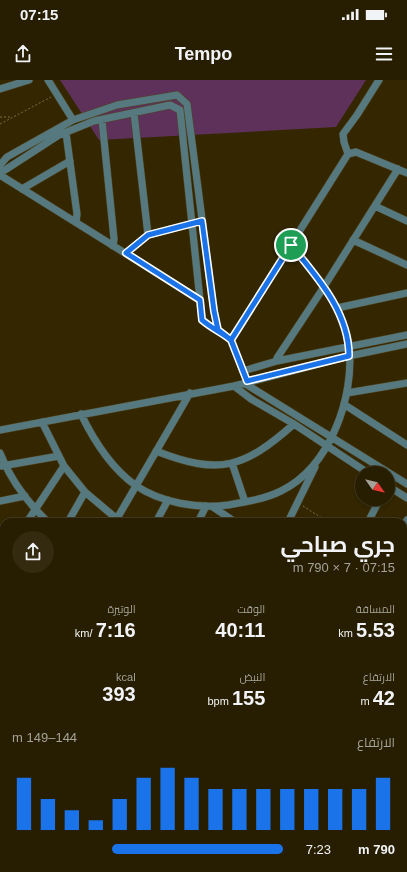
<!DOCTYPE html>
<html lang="ar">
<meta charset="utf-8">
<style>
body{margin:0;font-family:Arial,Cairo,sans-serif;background:#332a0f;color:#f1f3f6;direction:rtl;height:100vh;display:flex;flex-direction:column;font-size:15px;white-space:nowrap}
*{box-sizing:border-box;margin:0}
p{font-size:13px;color:#a4a299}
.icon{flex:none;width:22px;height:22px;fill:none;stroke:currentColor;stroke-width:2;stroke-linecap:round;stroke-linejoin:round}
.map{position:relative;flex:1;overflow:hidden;direction:ltr}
.panel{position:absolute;left:0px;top:438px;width:407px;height:354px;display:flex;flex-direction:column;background:#271d00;border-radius:12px 12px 0 0;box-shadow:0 2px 6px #0003,0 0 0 1px #433b22;direction:rtl}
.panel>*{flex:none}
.needle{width:26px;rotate:124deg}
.buttons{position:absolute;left:355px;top:386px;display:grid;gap:8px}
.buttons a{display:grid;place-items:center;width:40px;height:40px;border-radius:50%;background:#271d00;box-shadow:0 2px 6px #0003,0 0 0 1px #433b22;font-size:20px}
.pin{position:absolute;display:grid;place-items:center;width:34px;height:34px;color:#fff;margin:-17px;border:2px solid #fff;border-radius:50%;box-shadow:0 1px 4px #0007}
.round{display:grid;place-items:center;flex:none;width:42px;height:42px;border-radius:21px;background:#332a0f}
.overview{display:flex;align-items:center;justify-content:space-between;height:68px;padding:0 12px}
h1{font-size:22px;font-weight:700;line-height:30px}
.stats{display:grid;grid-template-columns:repeat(3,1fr);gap:6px;height:68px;padding:4px 12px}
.stats div{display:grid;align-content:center}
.stats b{font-size:20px;font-weight:700}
.stats small{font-size:11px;font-weight:400}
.stats p{font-size:11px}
.chart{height:112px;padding:8px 12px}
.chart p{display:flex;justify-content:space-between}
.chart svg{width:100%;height:72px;margin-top:4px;stroke:#1a73e8;stroke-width:6}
ul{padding:0 12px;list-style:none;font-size:13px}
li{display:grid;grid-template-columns:64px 48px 1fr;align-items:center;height:30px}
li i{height:10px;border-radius:5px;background:#1a73e8}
.status{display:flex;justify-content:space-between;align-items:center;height:28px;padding:0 20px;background:#271d00;direction:ltr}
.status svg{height:11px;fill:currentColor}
header{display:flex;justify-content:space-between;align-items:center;height:52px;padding:0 12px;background:#271d00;font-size:18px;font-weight:700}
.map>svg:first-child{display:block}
</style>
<div class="status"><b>07:15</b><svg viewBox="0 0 49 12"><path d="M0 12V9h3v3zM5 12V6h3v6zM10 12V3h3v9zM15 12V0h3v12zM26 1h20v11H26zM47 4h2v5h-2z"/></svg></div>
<header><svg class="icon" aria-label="menu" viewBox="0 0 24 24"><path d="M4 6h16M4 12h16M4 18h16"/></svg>Tempo<svg class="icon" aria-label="share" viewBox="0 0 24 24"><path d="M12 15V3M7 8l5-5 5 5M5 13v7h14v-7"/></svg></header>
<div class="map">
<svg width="407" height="792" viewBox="0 0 407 792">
<rect width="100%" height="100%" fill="#342700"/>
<path fill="#5e315a" d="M60,0H366L336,47L99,60Z"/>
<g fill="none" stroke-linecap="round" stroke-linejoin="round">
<g stroke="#50441e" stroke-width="8">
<path id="street" d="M48,0L73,40
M0,9L29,0
M134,33L148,155L202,141
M102,40L114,159L113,166
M66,53L77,134L76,142
M348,74L344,62L343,54L357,35L379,0
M0,85L7,77L73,40L117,25L177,15L187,24L214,231L218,250
M0,91L5,90L59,55L94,41L170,25L180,30L202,239C211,248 221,252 231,260
M0,95L200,220
M22,109L70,81
M375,126L407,141
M353,160L407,185
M291,165L324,206L337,228
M126,173L148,155
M277,281V278L320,213L398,89
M243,291L277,281L407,255
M247,301L231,260L348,74L356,72L407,93
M244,303L407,404
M234,306L251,319L294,344L368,393
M347,313L407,303
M345,325L407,365
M81,334C94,361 110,387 135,405C161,423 198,429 228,425C246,422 265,419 281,411C330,387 355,317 349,265C348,253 341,240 337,228L407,213
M42,342L64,386L85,412L117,439
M0,350L234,306L349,276L407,264
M156,371C220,396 244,388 294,344
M0,373C10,399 28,423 48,442
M232,383L245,422
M2,386L59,376
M388,406L407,418
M0,421L25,416
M213,427L235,442
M27,442L64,386
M68,442L85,412
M115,442L190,313
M156,442L168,420
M198,442L206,426
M288,442L315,387
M368,442L380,419
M403,447L407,440
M0,488L4,481
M403,544L407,537
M0,555L4,548
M403,557L407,559
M0,566L4,570
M403,595L407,597
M0,619L4,622
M0,630L4,627
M403,637L407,639
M0,645L4,638
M403,685L407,677
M403,747L407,749
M0,769H4
M105,788L115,792
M189,788L198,792
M275,788L285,792
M351,788V792
M386,788L396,792
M49,792L51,788
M268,792L270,788"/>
</g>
<path stroke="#796e4b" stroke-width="1" stroke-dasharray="2 2" stroke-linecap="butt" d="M0,37H10
M0,44L51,17
M303,426L328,442
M403,488L407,490"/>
<use href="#street" stroke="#56797f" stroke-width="7"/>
</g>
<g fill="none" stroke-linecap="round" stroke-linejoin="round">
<g stroke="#fff" stroke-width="8">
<path id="route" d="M291,165L231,260C221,252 211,248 202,240L200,220L126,173L148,155L202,141L214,231L218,250L231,260L247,301L349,276C349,232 317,197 291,165"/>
</g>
<use href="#route" stroke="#1a73e8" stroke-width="5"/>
</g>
</svg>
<div class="buttons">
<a><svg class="needle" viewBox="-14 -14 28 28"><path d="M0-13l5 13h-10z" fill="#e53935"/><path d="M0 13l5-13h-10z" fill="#a4a299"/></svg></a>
</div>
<div class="pin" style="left:291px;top:165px;background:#1e9e55"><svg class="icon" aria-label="arrive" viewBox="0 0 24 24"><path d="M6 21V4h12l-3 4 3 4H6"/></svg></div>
<section class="panel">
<div class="overview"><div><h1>جري صباحي</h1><p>07:15 · 7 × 790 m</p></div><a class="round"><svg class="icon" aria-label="share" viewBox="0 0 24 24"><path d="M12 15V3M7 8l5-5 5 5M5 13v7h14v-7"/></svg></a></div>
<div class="stats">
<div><p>المسافة</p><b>5.53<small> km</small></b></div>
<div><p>الوقت</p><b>40:11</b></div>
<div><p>الوتيرة</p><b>7:16<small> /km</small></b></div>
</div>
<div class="stats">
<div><p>الارتفاع</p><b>42<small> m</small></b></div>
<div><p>النبض</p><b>155<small> bpm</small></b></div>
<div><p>kcal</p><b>393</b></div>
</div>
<div class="chart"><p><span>الارتفاع</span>144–149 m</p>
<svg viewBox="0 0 160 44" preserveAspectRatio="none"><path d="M5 44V12M15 44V25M25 44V32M35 44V38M45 44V25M55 44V12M65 44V6M75 44V12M85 44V19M95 44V19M105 44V19M115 44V19M125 44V19M135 44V19M145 44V19M155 44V12"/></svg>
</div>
<ul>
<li><b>790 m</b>7:23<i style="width:63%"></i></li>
</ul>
</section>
</div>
